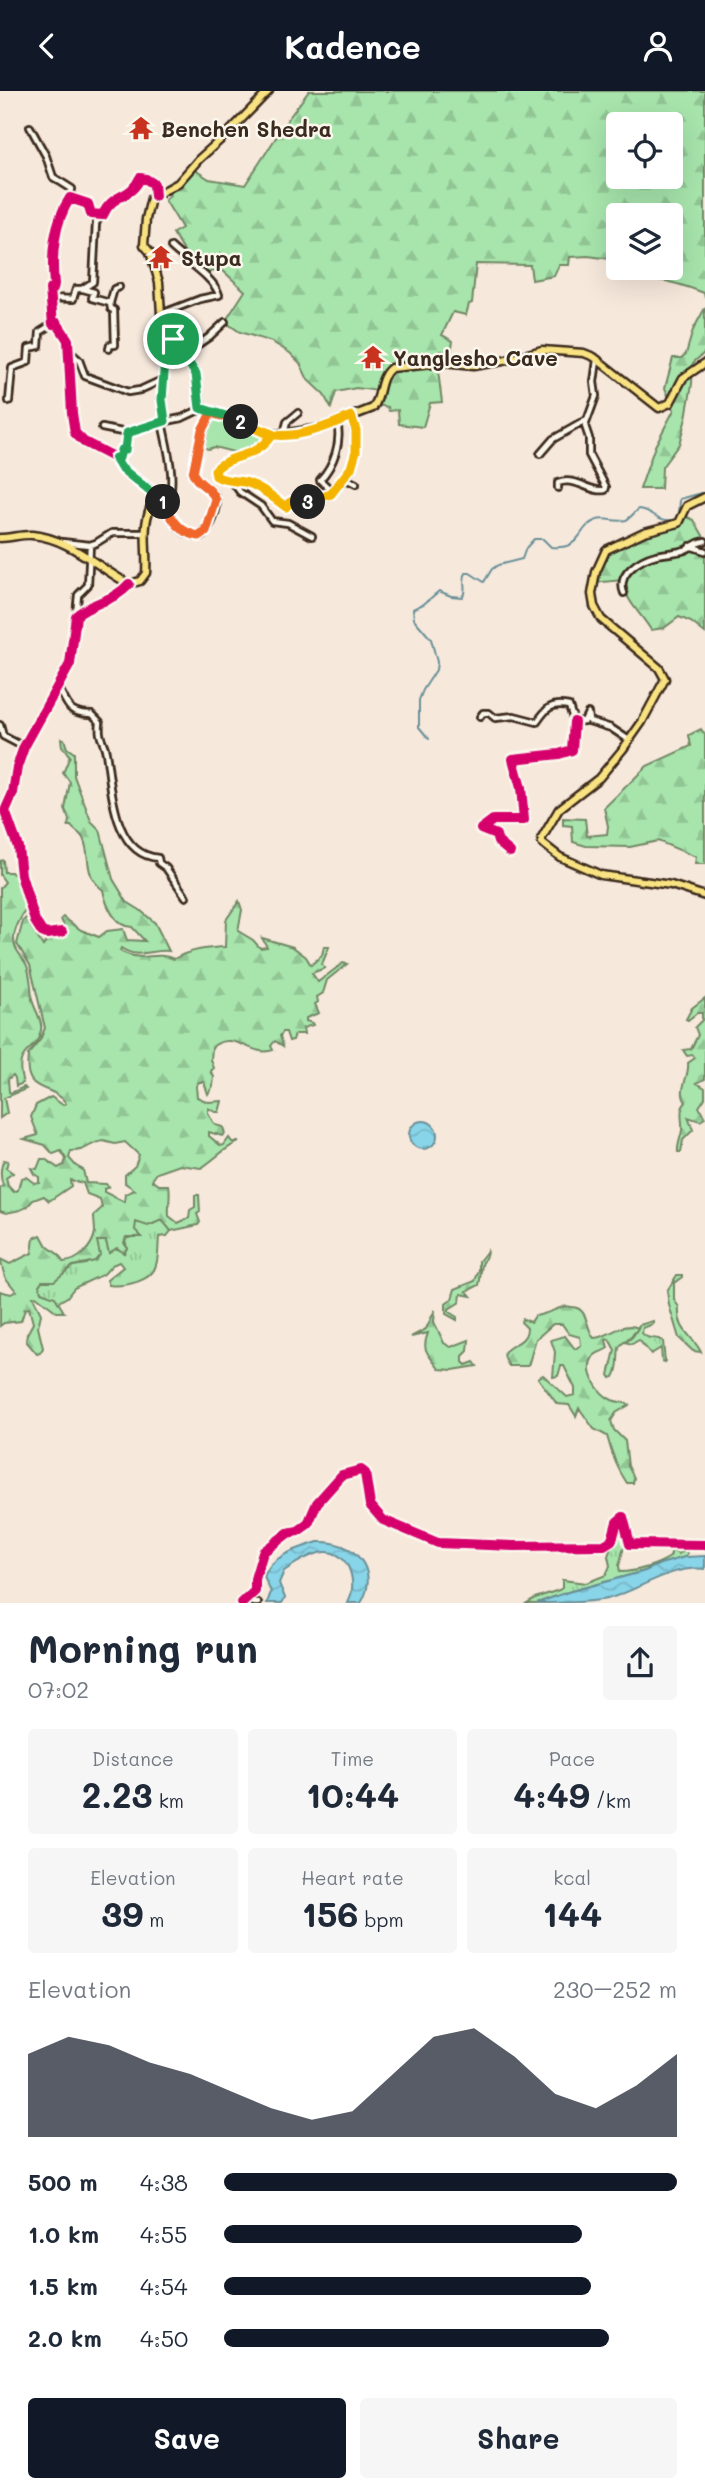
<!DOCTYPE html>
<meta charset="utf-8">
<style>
body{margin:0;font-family:Mali,sans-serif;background:#f6f6f7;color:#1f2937;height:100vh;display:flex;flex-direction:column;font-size:26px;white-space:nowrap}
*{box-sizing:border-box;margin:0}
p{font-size:23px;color:#747a83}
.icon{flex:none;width:38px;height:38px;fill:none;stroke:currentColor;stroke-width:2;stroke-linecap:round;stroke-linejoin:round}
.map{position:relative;height:1512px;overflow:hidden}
.drawer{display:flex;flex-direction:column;background:#fff;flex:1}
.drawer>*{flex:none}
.fabs{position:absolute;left:606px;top:21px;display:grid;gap:14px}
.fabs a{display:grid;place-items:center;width:77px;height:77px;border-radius:7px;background:#fff;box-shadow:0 7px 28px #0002;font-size:35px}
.pin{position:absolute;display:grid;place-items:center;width:60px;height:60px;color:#fff;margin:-30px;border:4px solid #fff;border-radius:50%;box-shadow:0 2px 7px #0007}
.km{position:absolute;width:35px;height:35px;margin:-18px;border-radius:50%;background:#222;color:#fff;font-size:19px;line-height:35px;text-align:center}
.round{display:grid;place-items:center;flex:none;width:74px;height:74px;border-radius:7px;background:#f6f6f7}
.head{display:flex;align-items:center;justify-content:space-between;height:119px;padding:0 28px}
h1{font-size:38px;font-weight:800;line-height:52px}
.metrics{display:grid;grid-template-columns:repeat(3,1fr);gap:10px;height:119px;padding:7px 28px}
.metrics div{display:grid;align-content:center;border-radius:7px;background:#f6f6f7;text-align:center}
.metrics b{font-size:35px;font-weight:800}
.metrics small{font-size:19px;font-weight:400}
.metrics p{font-size:19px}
.chart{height:196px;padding:14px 28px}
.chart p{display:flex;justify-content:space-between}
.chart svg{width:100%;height:126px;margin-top:7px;fill:#111827;opacity:.7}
.button{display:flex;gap:14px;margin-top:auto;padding:14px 28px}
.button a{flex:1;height:80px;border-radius:7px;background:#111827;color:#fff;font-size:28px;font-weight:800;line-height:80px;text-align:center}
.button a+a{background:#f6f6f7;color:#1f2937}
ul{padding:0 28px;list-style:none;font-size:23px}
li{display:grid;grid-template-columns:112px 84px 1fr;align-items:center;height:52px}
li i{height:18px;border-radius:9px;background:#111827}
header{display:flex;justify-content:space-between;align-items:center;height:91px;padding:0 28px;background:#111827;color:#fff;font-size:32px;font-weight:800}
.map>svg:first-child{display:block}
</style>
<header><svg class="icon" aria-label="back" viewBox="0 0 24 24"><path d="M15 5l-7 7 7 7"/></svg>Kadence<svg class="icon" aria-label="person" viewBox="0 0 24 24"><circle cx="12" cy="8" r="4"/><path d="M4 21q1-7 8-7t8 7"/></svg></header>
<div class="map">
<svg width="705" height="1512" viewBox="0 0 705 1512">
<defs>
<pattern id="grass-tufts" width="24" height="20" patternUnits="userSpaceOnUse" patternTransform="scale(1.75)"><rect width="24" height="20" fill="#a7e5ac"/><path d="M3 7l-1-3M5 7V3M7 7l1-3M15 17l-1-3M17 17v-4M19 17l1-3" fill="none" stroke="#91c594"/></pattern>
<pattern id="forest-firs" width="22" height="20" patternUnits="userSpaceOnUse" patternTransform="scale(1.75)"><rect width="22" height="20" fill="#a7e5ac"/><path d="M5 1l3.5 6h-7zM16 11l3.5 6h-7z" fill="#91c594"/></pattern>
<pattern id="water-waves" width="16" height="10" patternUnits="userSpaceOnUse" patternTransform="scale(1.75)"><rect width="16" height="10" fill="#88d4e8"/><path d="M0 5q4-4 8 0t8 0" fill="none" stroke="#76b6c7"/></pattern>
</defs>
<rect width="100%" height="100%" fill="#f7e8dc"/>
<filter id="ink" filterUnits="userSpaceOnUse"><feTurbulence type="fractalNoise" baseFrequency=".0143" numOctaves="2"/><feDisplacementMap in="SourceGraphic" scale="14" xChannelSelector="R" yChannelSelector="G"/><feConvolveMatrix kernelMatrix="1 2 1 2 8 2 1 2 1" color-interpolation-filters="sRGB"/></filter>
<g filter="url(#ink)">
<path fill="url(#grass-tufts)" stroke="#718865" stroke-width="2" d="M158,1129L165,1131L171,1140L167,1145L159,1146C158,1155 159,1165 156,1174C152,1191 123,1196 109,1194L107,1189L123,1176L119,1171L112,1174L104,1183L74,1197L67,1206L57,1212L56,1208L41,1201L39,1194L42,1190L73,1175L86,1173L97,1150H106L109,1162L117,1157L124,1162L127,1157L125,1148L135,1145V1132L139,1131C146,1135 152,1136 158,1129Z
M653,1230V1233L643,1237L642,1242C648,1250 656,1245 663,1250L665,1271L662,1270L661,1257L651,1263L639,1249L632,1253L624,1251C634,1248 635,1241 639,1234Z
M621,1429L624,1431L625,1452L619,1475L620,1481C636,1481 657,1474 670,1466L672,1459L678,1463L686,1459L687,1463L685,1466L650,1476L645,1480L568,1501L537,1512H527L535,1507L559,1499L562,1497V1489L586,1492L606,1484L610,1475L608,1465Z"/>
<path fill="url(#forest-firs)" stroke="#718865" stroke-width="2" fill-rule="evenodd" d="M309,0H705V207L704,202C666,187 651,187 611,188L610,168L588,165L570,166L569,174H559L554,185L532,189L530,174L476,173L472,212L469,213L466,224L453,221L442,244L453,250L451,261L440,260L437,272L442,311L430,312L423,336L399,333L398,319L389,320L388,316L376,314L380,300L356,297L336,301L331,317L324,304L308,289L300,272L290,262L272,251L240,241L225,231L245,200L220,177L209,182L187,165L173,142L182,137L165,109L170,105L167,100L179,94L195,79L209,88L245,94L288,28ZM618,33H670V86H618ZM618,124H670V177H618Z
M705,217V261L693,272L692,293L686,327L679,353L662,376L661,398H640L655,355L674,319L665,297L673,267H681L686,263L693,239Z
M683,424L694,429L705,448V542L691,531L679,526L664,537L651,539C640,521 626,511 622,489L593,492C597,480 602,461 614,454C637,440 661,446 683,424Z
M701,638L705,644V773H695L696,766L658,750L630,756L586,755L573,751L572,735L563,734V727L585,728L587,745L607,743L608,735L604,717L647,675L691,655L689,644Z
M61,647L64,648L67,657L74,662V685L91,730L100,739L113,788L127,811L140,819L155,832L169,860C151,858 138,869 121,857L120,860C144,873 153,859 174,868C189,859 207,857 225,856L226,829L239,810L242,819L238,840L253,849L260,857L267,856L262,847L293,856L306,866L311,874L322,864L324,856H329L322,873L325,877L312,882L318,891L343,872L347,873L327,889L323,902L317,906L318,911L315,913L319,922L306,927V930L312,932L313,934L303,937L304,943H295L293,949L289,950L286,941H283L280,945L283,955L275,950L271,955L273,959C251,967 235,938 212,956L211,969L214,977L211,980L214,986L213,995L208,1003L204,991H199L196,995L197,1006L208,1011L222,1010L219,1021H215L208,1017V1023L215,1034L223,1036L225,1043L222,1045L209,1041V1045L221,1055L224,1054L229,1047L232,1051H239C225,1056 214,1069 201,1077L180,1074L157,1082L152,1089L159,1094H169C171,1105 168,1114 169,1125L178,1132L189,1127L190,1119L195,1116V1104H199L200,1121L197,1123L200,1131L198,1134L171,1140L162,1129L148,1135L136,1131L135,1139L142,1146H126L124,1152L127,1157L124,1162L117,1157L109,1162L106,1150H97L100,1164L95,1170L73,1175L54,1190H42L39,1194L41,1201L55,1206L64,1221H57L36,1205L33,1206L41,1223L38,1236L43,1257L40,1262L37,1263L26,1250L27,1243L33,1232L29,1217L25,1218L21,1230L4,1232L0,1235V1200L11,1203L16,1200L5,1186L0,1168L10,1173L32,1162L34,1147L41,1144L47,1155L59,1164L63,1171C78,1171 93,1156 95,1141C95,1137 94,1130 94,1124L102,1117L100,1108L87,1103L83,1092L70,1089L71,1095L49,1110L44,1105L33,1109L27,1116L20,1119L6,1122L0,1120V1097L3,1095C0,1087 0,1076 4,1069L8,1070L6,1077L13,1082L6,1087L8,1095L14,1101L18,1099L21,1087L26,1086L34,1092L39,1091V1086L34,1083L31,1077L37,1078L41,1068H45L58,1077L64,1074L66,1068L61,1060L53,1063L45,1054L24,1048L38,1044L31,1026L36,1014L51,1006L63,1014L66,1012C51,991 23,1006 28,964L40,949L45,937L30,874L17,853L23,830L29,824L35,835L29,833L43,855L49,845L66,840L61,828L63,826L81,839L99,846L107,840L123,838L127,849L145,850L132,836C115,836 106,814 103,799C82,783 92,766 83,747C79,740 75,741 71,735H68L69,729L65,718L70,691L63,682L70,665L62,656ZM103,1050L115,1053L125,1051L139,1064L135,1075L125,1084V1092L135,1099L125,1103L124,1111L104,1101V1098L109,1096L106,1093L86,1092L83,1079L76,1075L69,1067L71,1060C89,1060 88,1052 103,1050Z
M3,769L4,781H11L23,792L28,811C25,824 15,832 14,846C13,860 23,865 27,875C31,886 31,897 32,908C34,919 43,928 41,939C37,964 12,955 23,992L16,995L15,987L13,984L8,988L9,1001L11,1002L24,996L26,998L4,1007L7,1022L0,1027V797L5,791L0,784V770Z
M705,907V988L697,992L705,997V1007L699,1016L705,1027L700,1030L688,1026L693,1039L683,1049L681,1061H678C677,1054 681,1047 682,1039C683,1027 678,1020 686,1011C677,1000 690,985 688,972L695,967L693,964L687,965L683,959L691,958L698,944L695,936L702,929V922H697L688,929L686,928L692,917Z
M487,1160C487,1167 483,1168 482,1174C480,1181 481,1187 479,1194L467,1200L471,1205L461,1203L460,1211L449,1218V1221L457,1226V1229L446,1223V1213L452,1208L455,1198L475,1190L479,1179V1170Z
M677,1184H682V1186L674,1192V1209L679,1216C677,1240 692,1243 701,1261L693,1260L679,1247L669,1214L667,1200Z
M566,1215C570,1216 574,1216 577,1217C588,1221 587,1240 594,1247C609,1247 623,1229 638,1237C634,1245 621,1251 619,1257C617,1268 620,1276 614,1286L611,1287L609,1284L615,1259L609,1248L606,1249L608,1257C603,1261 596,1261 593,1266C583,1281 599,1303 612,1309C619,1312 623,1310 629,1314L616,1322L611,1330L614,1339L625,1350L628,1375L634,1387L633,1392H627C617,1378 611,1360 607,1345L594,1338L579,1317L576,1325L569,1314L557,1313L538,1287L543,1284L567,1306L575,1304V1297L564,1275H561L558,1285L553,1286L555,1261L551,1249L565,1245L575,1258L581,1254L580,1246L569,1243L562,1233H553L536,1248L528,1275H509C492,1251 527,1259 527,1237L521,1231L522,1228L531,1231L535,1225C547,1223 555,1218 566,1215Z
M435,1219L434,1231L444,1252L451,1256L469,1249L468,1260L463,1265V1271L466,1274L474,1271L477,1275L453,1279L439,1278C428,1262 421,1260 428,1242L411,1246L426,1238Z"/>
<path fill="#a7e5ac" stroke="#718865" stroke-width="2" d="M211,322L268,343L267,351L245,364L214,356L208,358L201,355Z"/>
<path fill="url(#water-waves)" stroke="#699097" stroke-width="2" d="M409 1044a14 14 0 1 1 28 0a14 14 0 1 1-28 0Z
M318,1451C354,1449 381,1479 361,1512H348C359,1491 348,1455 319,1462C307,1465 294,1473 284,1480L279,1492L285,1507L282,1512H267L271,1501L264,1486C270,1465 299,1457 318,1451Z
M705,1465V1478C670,1474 640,1499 607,1508C585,1512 561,1512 537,1512L568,1501L645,1480L660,1473L685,1466Z"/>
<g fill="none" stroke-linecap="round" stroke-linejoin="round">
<path stroke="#699097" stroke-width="2" d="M429,648L419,636V609L423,599L436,579L437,571L431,548L414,528L413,518L425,512L439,500L451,505L462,506C468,500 461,490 466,482H470L484,491L492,478L498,474L522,468L526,457L534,448H543L551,456C584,459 576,436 597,429C606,426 616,432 626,429C631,427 634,421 639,418C653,419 655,431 675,429L679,425L680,408L702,402"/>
<g stroke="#3b2a1e" stroke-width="10">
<path id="minor" d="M30,36L46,65L53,86L72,98L70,107
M155,105L154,93L146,88L140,87C131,108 112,102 103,124L91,123L88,113L70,107C54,131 51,164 54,193L53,198H50L53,233L57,232L68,249L72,322L75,342L84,351L115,367L121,377L153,401L157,407
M83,198L94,201L92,207L110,212L114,198L119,196
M50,207L73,208L76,198H82L93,191L96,132L102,124
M161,223L200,208L219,204C215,187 184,169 171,156
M109,258L110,254H115L114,219L111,218L110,212
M69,260L79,269L85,285L128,301L140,299L164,288
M184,263L209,246L225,231
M9,310L12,277L28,271L29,257L39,255L40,241L53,233
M165,330L162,309L166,254L173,248
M337,331C342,351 334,374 320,389L333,401C338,393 348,386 351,378C357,361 357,342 351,326
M102,337L127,342
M272,343C255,370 231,361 215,378L216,385L232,390L240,401L261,415L272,430L288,432L312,445
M284,343L287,331L298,322
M540,363L553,348L585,330
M115,367H119L121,359H125L127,342L162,331
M344,387L356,393
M232,390C257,390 268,403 286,416L290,411C302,415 314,407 326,406L333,401
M558,397V392C576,385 590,402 605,399L606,396L589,364V347L585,335L596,305L594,291L597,269
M166,417C178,392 167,357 162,331L182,327L201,318
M62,451L90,454L96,452L112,442H145
M690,455L705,460
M624,502C616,483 640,468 656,464C666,462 676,462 685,459C693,456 694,452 705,450
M76,524L78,504L88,494L90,454
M58,595C68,614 67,623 92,623L100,631C98,649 104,648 106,662C112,696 112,763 158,767L159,772L166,777L186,806
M480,626L483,622H489L495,627L514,625L537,631C546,618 551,611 569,615L574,631L584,630L588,622L589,630L611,637L629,649
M0,634L3,645L24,656
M510,761L498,751L496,744L481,738L493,729H524L521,697L513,668L559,663L572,659L574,631
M62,841L47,843L42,841L35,830L21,784L18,756L5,720L13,702L17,676L24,656L70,573L76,525C92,511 115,510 129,493
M242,1512L255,1500V1488L263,1461L288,1442L298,1440L308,1433L317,1412L342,1384L361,1379L365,1382L370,1414L383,1429L438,1452L514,1455L604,1454L612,1449L617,1431L623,1426L630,1453L705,1454
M254,1512H258"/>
</g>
<g stroke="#3b2a1e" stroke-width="11">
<path id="major" d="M269,0L229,41L199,68L178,92L151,107L146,128L144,154L150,161L159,191L161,223L173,248L196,283L201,318L232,327L268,343H280L321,337L373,317C382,305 378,287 391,277L443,272L473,275L503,270L542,259L584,262L594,266L659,317L670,312L683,287L705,272
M705,406L687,415L679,432L644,441L606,459L596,481L592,503L594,515L601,528L659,577L665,588L642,631L623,658L599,687L559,718L542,747V752L560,766L601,784L671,794L705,805
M0,447C11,447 22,443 32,444C70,447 98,477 129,493L140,490L146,482C148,456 140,433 154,409L159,408C172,423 177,448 203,444C211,435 222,412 213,402C206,394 197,392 193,382L203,339L211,322"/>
</g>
<use href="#minor" stroke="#fbf7ec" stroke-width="4.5"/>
<use href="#major" stroke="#f8e281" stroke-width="6"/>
<g stroke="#fbf7ec" stroke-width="15">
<path id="cycleway" d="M155,105L154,93L146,88L140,87C131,108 112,102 103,124L91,123L88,113L70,107C54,131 51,164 54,193L53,198H50L53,233L57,232L68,249L72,322L75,342L84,351L115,367L121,377L153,401L157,407
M510,761L498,751L496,744L481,738L493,729H524L521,697L513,668L559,663L572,659L574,631
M62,841L47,843L42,841L35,830L21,784L18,756L5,720L13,702L17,676L24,656L70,573L76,525C92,511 115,510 129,493
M242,1512L255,1500V1488L263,1461L288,1442L298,1440L308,1433L317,1412L342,1384L361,1379L365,1382L370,1414L383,1429L438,1452L514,1455L604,1454L612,1449L617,1431L623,1426L630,1453L705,1454"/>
</g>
<use href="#cycleway" stroke="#d6006c" stroke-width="10"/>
</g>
</g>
<g fill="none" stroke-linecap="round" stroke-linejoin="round" filter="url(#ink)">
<g stroke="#fff" stroke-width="14">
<path id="split-1" d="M163,411L121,377L115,367H119L121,359H125L127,342L165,330L162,309L166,254L173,248"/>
</g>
<g stroke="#fff" stroke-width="14">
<path id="split-2" d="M163,411C172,427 178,442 199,445L206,441L216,409C212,396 197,394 193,382L202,339L211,322L241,331"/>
</g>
<g stroke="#fff" stroke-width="14">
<path id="split-3" d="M241,331C250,334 259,340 268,343C292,349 329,335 351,325L356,339V360L351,377L331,403L308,411"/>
</g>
<g stroke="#fff" stroke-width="14">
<path id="split-4" d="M229,326L272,343C255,370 231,361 215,379L216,385C226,391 238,389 248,392C265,398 273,407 286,416L290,411H308"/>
</g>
<g stroke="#fff" stroke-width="14">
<path id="split-5" d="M173,248L196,283L200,317L229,326"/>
</g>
<use href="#split-1" stroke="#22a559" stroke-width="9"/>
<use href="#split-2" stroke="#f0652b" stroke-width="9"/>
<use href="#split-3" stroke="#f5b400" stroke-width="9"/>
<use href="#split-4" stroke="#f5b400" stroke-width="9"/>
<use href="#split-5" stroke="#22a559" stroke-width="9"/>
</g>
<defs>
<g id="temple-bare" transform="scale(1.89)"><path d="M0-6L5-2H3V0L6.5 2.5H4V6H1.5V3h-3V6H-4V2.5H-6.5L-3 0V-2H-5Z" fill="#c8321e" stroke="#fbf7ec" stroke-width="2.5" paint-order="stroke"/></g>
</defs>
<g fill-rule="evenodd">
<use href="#temple-bare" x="141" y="37"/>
<use href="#temple-bare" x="161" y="166"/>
<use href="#temple-bare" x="373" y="266"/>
</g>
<g text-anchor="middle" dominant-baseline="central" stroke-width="5" stroke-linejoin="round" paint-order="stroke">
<g font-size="21" font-weight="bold" fill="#3b2a1e" stroke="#fbf7ec" text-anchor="start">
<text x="161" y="37">Benchen Shedra</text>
<text x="181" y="166">Stupa</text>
<text x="393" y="266">Yanglesho Cave</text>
</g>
</g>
</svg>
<div class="fabs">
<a><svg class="icon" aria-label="locate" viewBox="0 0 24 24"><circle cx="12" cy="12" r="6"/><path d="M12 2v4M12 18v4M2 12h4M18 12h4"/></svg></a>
<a><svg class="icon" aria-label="layers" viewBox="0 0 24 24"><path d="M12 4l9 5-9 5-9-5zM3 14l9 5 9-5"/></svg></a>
</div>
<div class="pin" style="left:173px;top:248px;background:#1e9e55"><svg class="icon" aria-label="arrive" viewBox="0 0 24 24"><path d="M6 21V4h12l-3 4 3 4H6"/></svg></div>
<b class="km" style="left:163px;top:411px">1</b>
<b class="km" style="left:241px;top:331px">2</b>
<b class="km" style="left:308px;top:411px">3</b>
</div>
<section class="drawer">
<div class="head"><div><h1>Morning run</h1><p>07:02</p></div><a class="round"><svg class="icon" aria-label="share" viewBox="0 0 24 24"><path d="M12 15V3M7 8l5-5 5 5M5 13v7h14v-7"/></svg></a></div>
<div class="metrics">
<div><p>Distance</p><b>2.23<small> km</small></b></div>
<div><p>Time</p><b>10:44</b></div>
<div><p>Pace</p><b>4:49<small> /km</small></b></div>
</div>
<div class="metrics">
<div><p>Elevation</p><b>39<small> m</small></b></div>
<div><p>Heart rate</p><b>156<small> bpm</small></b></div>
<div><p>kcal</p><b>144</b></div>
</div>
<div class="chart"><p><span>Elevation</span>230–252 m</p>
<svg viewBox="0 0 160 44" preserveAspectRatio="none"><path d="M0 44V15L10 9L20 12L30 18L40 22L50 28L60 34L70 38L80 35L90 22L100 9L110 6L120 16L130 29L140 34L150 26L160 15V44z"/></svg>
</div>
<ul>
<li><b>500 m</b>4:38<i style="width:100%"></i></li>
<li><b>1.0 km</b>4:55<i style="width:79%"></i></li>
<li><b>1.5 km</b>4:54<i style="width:81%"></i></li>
<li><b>2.0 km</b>4:50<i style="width:85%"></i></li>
</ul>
<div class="button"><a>Save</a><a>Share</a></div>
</section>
